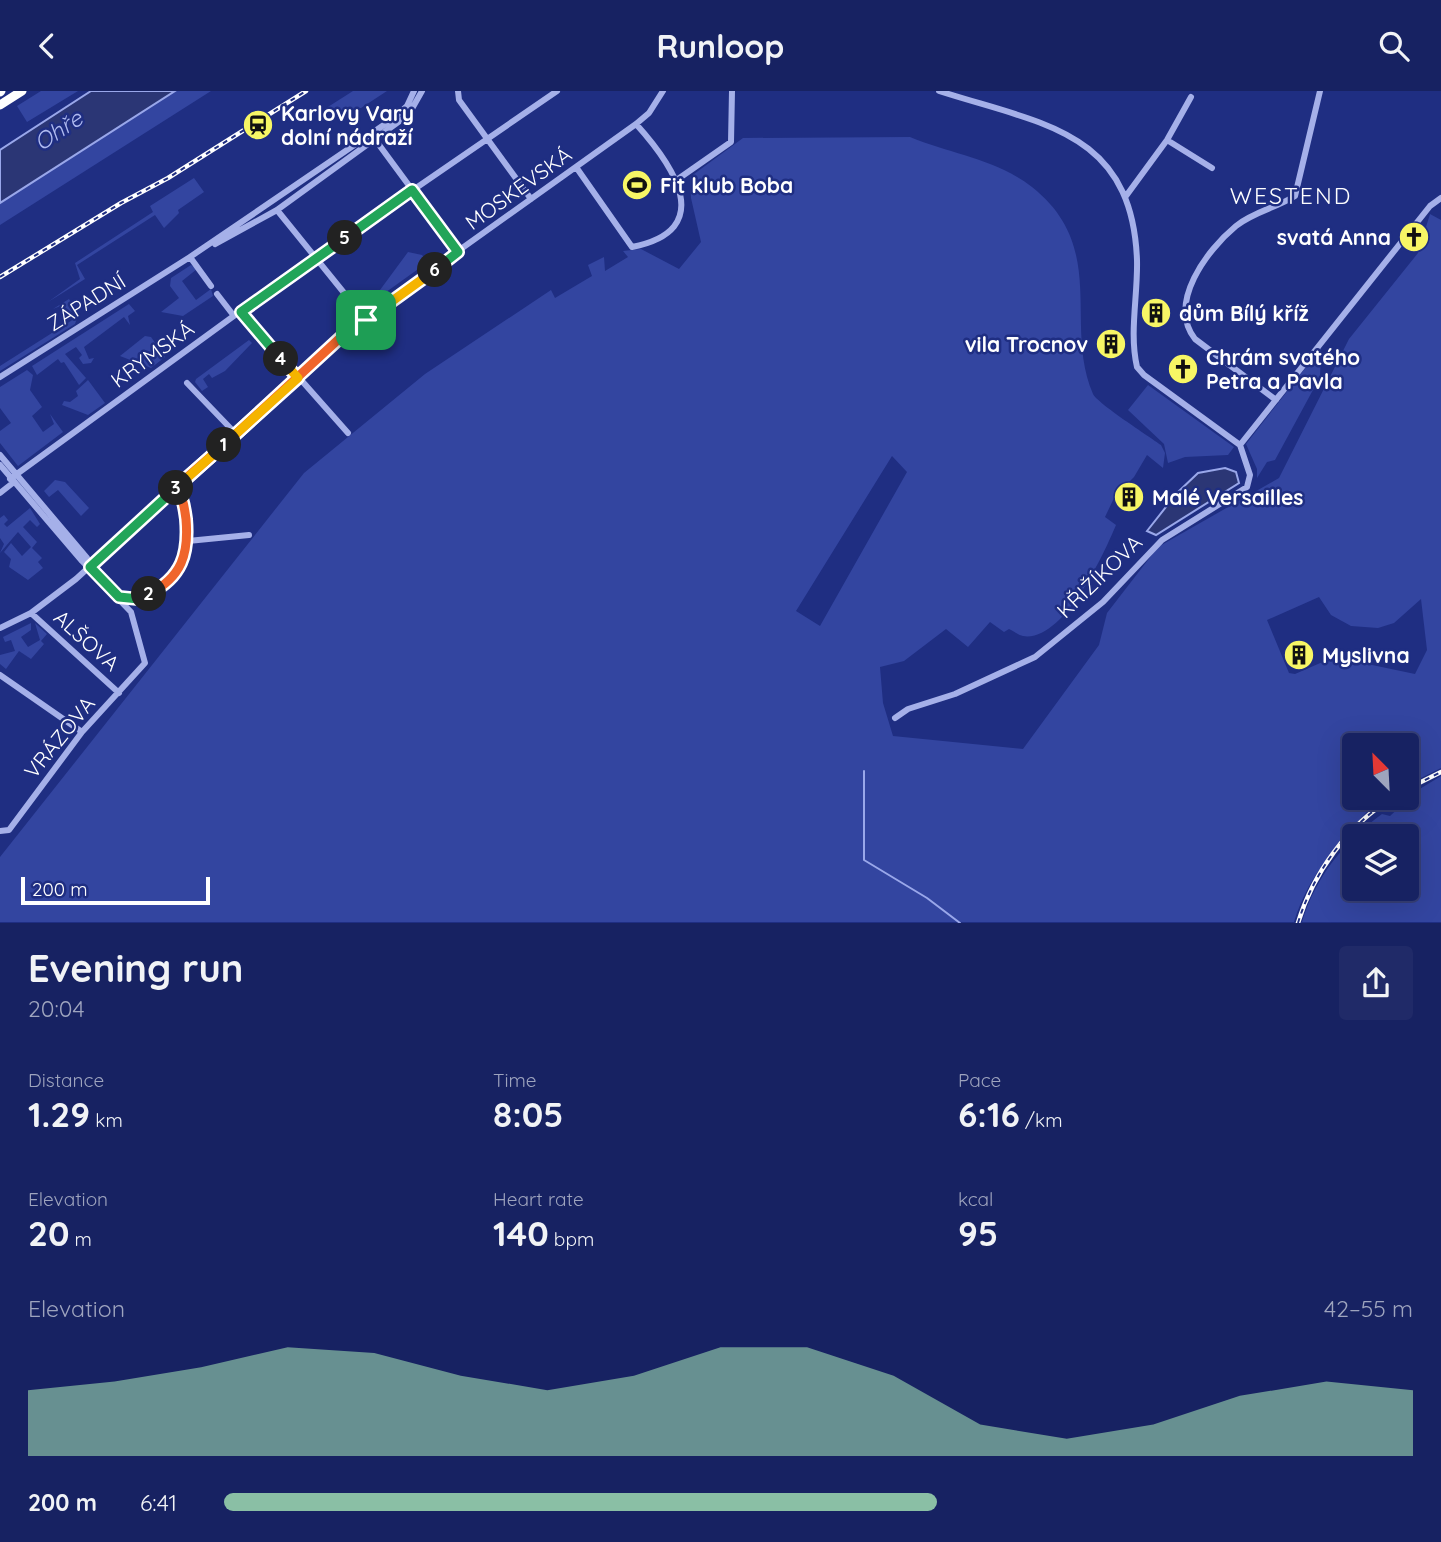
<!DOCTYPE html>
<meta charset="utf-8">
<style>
body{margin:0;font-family:Quicksand,sans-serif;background:#202a68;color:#f1f3f6;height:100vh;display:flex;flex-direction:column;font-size:26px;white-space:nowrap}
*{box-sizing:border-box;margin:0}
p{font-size:23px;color:#9ea4be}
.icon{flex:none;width:38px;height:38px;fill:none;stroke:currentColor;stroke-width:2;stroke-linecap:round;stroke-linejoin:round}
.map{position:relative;height:832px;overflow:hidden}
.panel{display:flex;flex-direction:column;background:#172262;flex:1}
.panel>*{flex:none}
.needle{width:46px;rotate:336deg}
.tools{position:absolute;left:1342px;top:642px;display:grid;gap:14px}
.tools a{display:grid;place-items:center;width:77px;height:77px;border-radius:7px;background:#172262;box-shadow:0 7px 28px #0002,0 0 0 2px #363f77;font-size:35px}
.scale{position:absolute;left:21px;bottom:18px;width:189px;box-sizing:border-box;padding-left:7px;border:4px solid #fff;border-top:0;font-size:19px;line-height:24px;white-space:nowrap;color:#fff;-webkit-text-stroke:5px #1f2e82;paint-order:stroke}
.pin{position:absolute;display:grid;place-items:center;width:60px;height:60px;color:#fff;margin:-30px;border-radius:14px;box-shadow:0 4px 10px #0006}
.km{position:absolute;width:35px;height:35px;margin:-18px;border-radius:50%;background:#222;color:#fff;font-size:19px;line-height:35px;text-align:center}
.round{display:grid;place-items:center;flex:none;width:74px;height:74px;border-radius:7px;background:#202a68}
.summary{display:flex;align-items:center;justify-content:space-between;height:119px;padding:0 28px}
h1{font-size:38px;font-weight:800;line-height:52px}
.figures{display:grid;grid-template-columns:repeat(3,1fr);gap:10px;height:119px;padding:7px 28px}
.figures div{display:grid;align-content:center}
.figures b{font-size:35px;font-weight:800}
.figures small{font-size:19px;font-weight:400}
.figures p{font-size:19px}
.chart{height:196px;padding:14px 28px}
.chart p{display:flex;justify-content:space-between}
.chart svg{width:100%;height:126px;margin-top:7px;fill:#8abfa5;opacity:.7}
ul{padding:0 28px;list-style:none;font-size:23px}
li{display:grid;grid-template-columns:112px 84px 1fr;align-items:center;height:52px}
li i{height:18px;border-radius:9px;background:#8abfa5}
header{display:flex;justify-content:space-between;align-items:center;height:91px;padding:0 28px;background:#172262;font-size:32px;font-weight:800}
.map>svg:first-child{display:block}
</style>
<header><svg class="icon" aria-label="back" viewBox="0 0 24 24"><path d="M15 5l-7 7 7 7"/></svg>Runloop<svg class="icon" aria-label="search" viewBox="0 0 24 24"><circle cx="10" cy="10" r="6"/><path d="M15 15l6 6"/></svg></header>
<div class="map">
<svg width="1441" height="832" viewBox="0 0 1441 832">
<rect width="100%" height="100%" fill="#1f2e82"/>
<path fill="#3345a0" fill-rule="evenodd" d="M41,0H78L27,31L17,15Z
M175,0H211L0,134V112Z
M353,0H387L361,17L320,21Z
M910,46C951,63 996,68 1032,96C1109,157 1063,233 1093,303C1097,312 1150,346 1161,354L1165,362L1163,377L1147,364L1134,386L1115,405L1105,426L1116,434C1104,463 1063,552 1023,545C1019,544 1013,540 1009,538L1004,541L990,531L968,556L946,538L904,570L880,576L883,612L893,645L1023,658L1099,554L1107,522L1158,456L1279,387L1349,248L1418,162L1430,123L1441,129V677L1407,694V654H1354V707H1375L1374,713C1340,751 1309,782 1294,831H0V766L304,382L425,283L551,199L555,207L592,185L588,174L604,166L605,180L628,166L623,160L641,158L679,178L701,151L691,107L690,86L743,47ZM892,365L907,381L820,535L796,520ZM1319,506L1331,524L1351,535L1378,537L1394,532L1421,508L1427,559L1415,583L1334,566L1295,583L1289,582L1267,529Z
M194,87L204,101L178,119L179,122L164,137L155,124L77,174L85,188L48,211L80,188L75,172L153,121L150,115Z
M408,161L422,164L428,171L382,204L380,199Z
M191,174L197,178L182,190L196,209L211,198L213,205L183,225L161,221L179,207L170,195L171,187Z
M69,208L78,224L75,233L0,280V275L74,228L63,214L53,218Z
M129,213L135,220L128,225L130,234L124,226L84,256L89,268L94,267L91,272L83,273L79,267L82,264L76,256L65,263L86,287L79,294L64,271L61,272L58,268L37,284L32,275Z
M145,245L151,246L165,266L151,277L120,265Z
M249,249L252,252L225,280L212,287L209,283L203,288L208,296L202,300L195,291L196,288Z
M1321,257L1320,286L1275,369L1267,371L1257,387V378L1246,353Z
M27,279L33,284L30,299L42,316L32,325L43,341L54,333L50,323L63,341L18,375L0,352V340L11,332L0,317V296Z
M88,289L105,312L88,324L62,314L64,310L70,311L78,305L76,300Z
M1148,294L1234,356L1228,364L1185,366L1168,372L1164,353L1128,319Z
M55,389L65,391L89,417L81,425L58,399L49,406L44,400Z
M30,417L40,433L37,436L30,429L23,436L37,451L32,457L42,467L38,471L43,477L28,489L9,476L11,468L4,461L11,452L22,465L31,456L18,441L0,462L4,453L0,447V427L4,424L8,429L4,433L7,436Z
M31,532V539L21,546L28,556L40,549L35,532L47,543L41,550L44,553L31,568L19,560L6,578L0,573V564L15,560L11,549L5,551L3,546Z
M1441,685V831H1302C1316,785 1344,751 1382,723L1390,725L1402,714L1400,710ZM1354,746H1407V798H1354Z"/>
<path fill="#2b3675" stroke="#99a7ea" stroke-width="2" d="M91,0H175L0,112V59Z
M1225,377L1236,381L1239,392L1156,444L1147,440L1177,402L1198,382Z"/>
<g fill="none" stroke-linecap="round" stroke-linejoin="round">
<path stroke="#99a7ea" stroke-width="2" d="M864,680V769L927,807L960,832"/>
<path stroke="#a5b0e9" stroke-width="6" d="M458,0L459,9L531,108
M939,0C1041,33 1132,39 1137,169C1138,204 1129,242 1137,276L1144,284L1240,354
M374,47L458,161
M1167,49L1212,77
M576,76L632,156C718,139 673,74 636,33
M678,88L731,51L732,0
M1126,105L1167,49L1191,6
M277,119L366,229
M215,153L277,119L401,29L409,23L422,0
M190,166L211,195
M217,203L234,225
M241,221L348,342
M0,286L190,166L394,27L407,15L414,0
M187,292L236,343
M1276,309L1195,248C1167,212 1207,159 1236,135C1253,121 1276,117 1295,105L1320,0
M1240,354L1430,115L1441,107
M0,364L87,467L89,474
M0,374L82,470L131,521L145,572L82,641L9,739L0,740
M10,388L301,176L557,0
M0,402L14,391
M188,450L249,444
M119,506C164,509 190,477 186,433C185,419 185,409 175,397
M31,522L119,602
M0,537L31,522L76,488L353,235L636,33L649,22L663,0
M0,584L82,641
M895,627L908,618L955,603L1035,566L1103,511L1162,449L1247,396L1250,384L1240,354"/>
<path stroke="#fff" stroke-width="9" d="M0,1L1,0
M0,14L22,0"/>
<g stroke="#fff" stroke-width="4.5">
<path id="rail" d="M0,186L121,112L168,87L306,0
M1407,698L1441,681
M1298,832C1313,782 1348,734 1392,707"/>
</g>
<use href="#rail" stroke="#1f2e82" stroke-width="2" stroke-dasharray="5" stroke-linecap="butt"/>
</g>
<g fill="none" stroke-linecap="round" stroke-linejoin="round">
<g stroke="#fff" stroke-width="14">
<path id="split-1" d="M224,354L353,235L366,229"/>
</g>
<g stroke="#fff" stroke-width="14">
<path id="split-2" d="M149,503C182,486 189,463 186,428C184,415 184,408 175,397L224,354"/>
</g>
<g stroke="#fff" stroke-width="14">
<path id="split-3" d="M149,503L139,508L119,506L90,476L176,397"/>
</g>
<g stroke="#fff" stroke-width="14">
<path id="split-4" d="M176,397L298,287L281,268"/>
</g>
<g stroke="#fff" stroke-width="14">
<path id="split-5" d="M281,268L241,221L345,147"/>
</g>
<g stroke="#fff" stroke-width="14">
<path id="split-6" d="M345,147L412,99L458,161L435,179"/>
</g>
<g stroke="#fff" stroke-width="14">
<path id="split-7" d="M366,229L435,179"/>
</g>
<use href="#split-1" stroke="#f0652b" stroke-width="9"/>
<use href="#split-2" stroke="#f0652b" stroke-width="9"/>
<use href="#split-3" stroke="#22a559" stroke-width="9"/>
<use href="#split-4" stroke="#f5b400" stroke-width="9"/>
<use href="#split-5" stroke="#22a559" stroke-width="9"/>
<use href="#split-6" stroke="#22a559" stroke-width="9"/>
<use href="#split-7" stroke="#f5b400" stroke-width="9"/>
</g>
<defs>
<g id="station-disc" transform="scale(1.575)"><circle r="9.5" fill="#f7f665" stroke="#1f2e82"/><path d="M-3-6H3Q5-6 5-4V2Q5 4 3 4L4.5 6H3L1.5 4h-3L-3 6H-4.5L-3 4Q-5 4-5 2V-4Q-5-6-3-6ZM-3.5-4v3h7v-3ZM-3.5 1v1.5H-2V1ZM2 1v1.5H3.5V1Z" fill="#111"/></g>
<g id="stadium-disc" transform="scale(1.575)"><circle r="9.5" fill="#f7f665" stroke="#1f2e82"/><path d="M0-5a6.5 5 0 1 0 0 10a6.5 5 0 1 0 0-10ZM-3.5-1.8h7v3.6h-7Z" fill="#111"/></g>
<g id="church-disc" transform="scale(1.575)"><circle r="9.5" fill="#f7f665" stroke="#1f2e82"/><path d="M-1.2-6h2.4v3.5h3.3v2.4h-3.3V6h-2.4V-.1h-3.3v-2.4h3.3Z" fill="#111"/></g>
<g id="building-disc" transform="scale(1.575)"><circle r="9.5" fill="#f7f665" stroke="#1f2e82"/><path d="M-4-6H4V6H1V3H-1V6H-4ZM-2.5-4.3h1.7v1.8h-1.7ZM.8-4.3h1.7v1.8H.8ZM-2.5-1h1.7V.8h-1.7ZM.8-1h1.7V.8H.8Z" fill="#111"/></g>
</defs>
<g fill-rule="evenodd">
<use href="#station-disc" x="258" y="34"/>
<use href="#stadium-disc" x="637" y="94"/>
<use href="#church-disc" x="1414" y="146"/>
<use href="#building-disc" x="1156" y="222"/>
<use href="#building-disc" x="1111" y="253"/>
<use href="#church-disc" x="1183" y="278"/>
<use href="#building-disc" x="1129" y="406"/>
<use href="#building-disc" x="1299" y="564"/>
</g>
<g text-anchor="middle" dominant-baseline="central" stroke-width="5" stroke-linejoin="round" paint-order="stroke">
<g font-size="21" font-weight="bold" fill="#fff" stroke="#1f2e82" text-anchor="start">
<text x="281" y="22">Karlovy Vary<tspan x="281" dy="24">dolní nádraží</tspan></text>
<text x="660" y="94">Fit klub Boba</text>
<text x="1391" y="146" text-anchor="end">svatá Anna</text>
<text x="1179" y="222">dům Bílý kříž</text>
<text x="1088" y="253" text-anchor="end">vila Trocnov</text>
<text x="1206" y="266">Chrám svatého<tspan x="1206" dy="24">Petra a Pavla</tspan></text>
<text x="1152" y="406">Malé Versailles</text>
<text x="1322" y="564">Myslivna</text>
</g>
<g font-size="21" fill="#fff" stroke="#1f2e82">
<text transform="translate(518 97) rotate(-36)">MOSKEVSKÁ</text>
<text transform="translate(86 211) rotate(-32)">ZÁPADNÍ</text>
<text transform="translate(152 263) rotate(-36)">KRYMSKÁ</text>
<text transform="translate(1099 485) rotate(-44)">KŘIŽÍKOVA</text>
<text transform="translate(87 549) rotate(42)">ALŠOVA</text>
<text transform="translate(59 646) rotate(-51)">VRÁZOVA</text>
</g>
<g font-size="23" font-style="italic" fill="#b0bbf0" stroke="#1f2e82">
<text transform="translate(58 39) rotate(-34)">Ohře</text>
</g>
<g font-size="23" letter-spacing="2" fill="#fff" stroke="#1f2e82">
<text x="1291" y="104">WESTEND</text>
</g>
</g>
</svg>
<div class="tools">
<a><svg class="needle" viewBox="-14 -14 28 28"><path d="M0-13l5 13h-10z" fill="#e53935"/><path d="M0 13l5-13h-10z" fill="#9ea4be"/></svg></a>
<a><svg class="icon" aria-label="layers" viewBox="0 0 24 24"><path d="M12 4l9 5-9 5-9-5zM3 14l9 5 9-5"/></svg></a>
</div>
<div class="scale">200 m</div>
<div class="pin" style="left:366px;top:229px;background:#1e9e55"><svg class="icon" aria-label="arrive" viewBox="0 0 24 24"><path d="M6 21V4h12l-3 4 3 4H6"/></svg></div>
<b class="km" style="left:224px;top:354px">1</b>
<b class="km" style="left:149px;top:503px">2</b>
<b class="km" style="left:176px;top:397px">3</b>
<b class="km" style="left:281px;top:268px">4</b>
<b class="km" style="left:345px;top:147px">5</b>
<b class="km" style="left:435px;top:179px">6</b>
</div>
<section class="panel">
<div class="summary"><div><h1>Evening run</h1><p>20:04</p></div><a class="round"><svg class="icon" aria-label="share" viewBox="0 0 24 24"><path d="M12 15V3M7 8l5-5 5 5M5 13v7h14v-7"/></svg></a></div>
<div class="figures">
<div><p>Distance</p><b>1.29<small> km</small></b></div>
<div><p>Time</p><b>8:05</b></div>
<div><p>Pace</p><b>6:16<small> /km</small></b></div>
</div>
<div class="figures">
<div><p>Elevation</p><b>20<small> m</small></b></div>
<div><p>Heart rate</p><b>140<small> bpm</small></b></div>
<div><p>kcal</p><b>95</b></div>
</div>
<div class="chart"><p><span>Elevation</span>42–55 m</p>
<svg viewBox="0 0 160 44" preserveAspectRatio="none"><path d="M0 44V21L10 18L20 13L30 6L40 8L50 16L60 21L70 16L80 6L90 6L100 16L110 33L120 38L130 33L140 23L150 18L160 21V44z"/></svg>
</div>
<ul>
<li><b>200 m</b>6:41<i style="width:60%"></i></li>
</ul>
</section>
